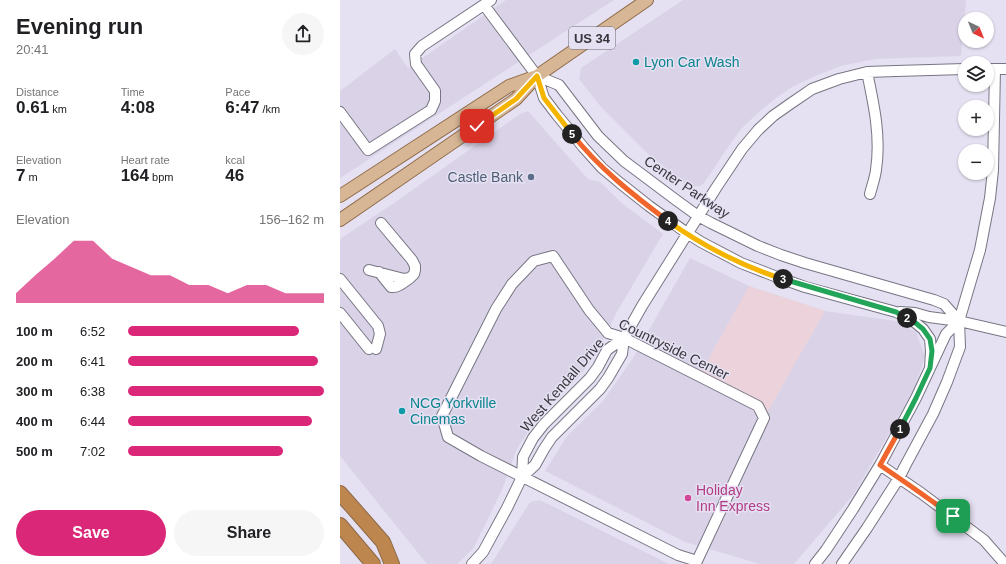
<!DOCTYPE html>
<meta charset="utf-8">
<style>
body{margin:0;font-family:Helvetica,sans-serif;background:#f6f6f6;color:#202124;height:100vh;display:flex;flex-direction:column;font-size:15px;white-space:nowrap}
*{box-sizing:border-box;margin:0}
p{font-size:13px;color:#757577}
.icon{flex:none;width:22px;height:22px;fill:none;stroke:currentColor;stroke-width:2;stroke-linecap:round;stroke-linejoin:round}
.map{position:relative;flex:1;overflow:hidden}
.drawer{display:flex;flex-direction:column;background:#fff;width:340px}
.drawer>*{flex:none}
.needle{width:26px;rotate:137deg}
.tools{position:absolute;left:618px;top:12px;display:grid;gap:8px}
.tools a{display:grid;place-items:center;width:36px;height:36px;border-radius:50%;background:#fff;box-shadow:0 1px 3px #0004;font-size:20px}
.pin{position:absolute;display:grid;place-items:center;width:34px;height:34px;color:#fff;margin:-17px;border-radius:8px;box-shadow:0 2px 6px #0006}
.km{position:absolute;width:20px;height:20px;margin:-10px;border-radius:50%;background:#222;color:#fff;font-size:11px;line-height:20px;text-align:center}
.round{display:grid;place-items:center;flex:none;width:42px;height:42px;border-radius:21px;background:#f6f6f6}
.overview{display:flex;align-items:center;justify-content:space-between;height:68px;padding:0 16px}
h1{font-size:22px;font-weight:600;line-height:30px}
.metrics{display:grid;grid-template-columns:repeat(3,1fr);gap:6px;height:68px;padding:4px 16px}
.metrics div{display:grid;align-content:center}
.metrics b{font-size:17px;font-weight:600}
.metrics small{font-size:11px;font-weight:400}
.metrics p{font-size:11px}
.chart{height:112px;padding:8px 16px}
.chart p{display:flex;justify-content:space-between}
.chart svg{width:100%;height:72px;margin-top:4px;fill:#db2777;opacity:.7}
.action{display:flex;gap:8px;margin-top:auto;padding:8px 16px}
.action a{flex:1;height:46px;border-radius:24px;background:#db2777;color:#fff;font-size:16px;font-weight:600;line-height:46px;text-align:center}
.action a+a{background:#f6f6f6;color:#202124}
ul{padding:0 16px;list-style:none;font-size:13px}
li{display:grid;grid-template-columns:64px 48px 1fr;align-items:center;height:30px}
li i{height:10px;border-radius:5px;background:#db2777}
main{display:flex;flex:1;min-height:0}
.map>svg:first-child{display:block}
</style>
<main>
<section class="drawer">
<div class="overview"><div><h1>Evening run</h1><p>20:41</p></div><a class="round"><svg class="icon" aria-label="share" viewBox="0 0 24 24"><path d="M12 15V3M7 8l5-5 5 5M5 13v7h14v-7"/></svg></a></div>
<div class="metrics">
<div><p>Distance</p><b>0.61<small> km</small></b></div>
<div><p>Time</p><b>4:08</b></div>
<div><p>Pace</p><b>6:47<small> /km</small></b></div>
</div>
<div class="metrics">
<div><p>Elevation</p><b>7<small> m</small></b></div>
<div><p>Heart rate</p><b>164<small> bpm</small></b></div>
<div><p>kcal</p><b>46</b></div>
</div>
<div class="chart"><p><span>Elevation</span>156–162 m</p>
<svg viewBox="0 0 160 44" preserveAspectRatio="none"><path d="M0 44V38L10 27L20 17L30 6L40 6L50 17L60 22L70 27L80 27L90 33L100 33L110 38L120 33L130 33L140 38L150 38L160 38V44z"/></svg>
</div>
<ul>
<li><b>100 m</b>6:52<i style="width:87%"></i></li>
<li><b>200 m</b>6:41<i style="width:97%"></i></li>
<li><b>300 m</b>6:38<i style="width:100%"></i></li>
<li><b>400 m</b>6:44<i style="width:94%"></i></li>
<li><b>500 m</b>7:02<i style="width:79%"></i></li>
</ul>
<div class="action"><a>Save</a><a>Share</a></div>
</section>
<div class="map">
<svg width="666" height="564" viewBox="0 0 666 564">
<rect width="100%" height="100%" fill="#e5e1f2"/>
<path fill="#dad3e8" d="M166,0H274L0,178V91L55,49L68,68Z
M343,0H626L621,56L535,59L501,66L473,77L452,87L436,98L419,112L401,129L386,150L364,183L360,186L352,187L346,185L307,153L261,107L239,79L241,68Z
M188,111L248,179L260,182L283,204L323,234L278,310L256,354L239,377L197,417L177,449L162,490L133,549L117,564H87L0,456V239L54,203L180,114Z
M350,258L409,286L485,311L555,321L576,332L585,356L575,388L514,494L454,564H420L345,542L205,471L227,436L263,401L293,358Z
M200,500L329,564H151L190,502Z"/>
<path fill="#ecd2da" d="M409,286L485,311L424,418L418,406L359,376Z"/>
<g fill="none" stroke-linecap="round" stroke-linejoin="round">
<g stroke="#787583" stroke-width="12">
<path id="minor" d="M144,5L197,76L204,98L217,115L244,148L262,168L280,183L309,206L347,233L361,242L401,263L437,277L465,287L556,312L572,320L583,329L590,339L591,351L590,368
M647,69H666
M527,72C534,105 541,137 536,170C535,178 532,186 530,194
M197,76L219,85L258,136L284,161L336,200L358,216L371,223L418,246L441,255L465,263L594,300L604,304L619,321
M0,112L28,150L91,110L95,101V91L76,64L75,54L82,46L151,0
M213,256L249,310L268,333L284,338L418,406L424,418L357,561L338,555L141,456L108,437L102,416L156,309L172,284L194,261Z
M29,270L64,279L70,278L74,274L75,270V266L72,260L41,223
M39,272L51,287C58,288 64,282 70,278
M0,279L38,326L40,334L36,349
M560,312L575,313L589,317L619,321L666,332
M0,313L29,349
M540,465L581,493L644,540L665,564
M182,477L195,465L204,449L212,437L260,389L268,378L282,354L284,338L302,306L376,188L402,149L418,130L433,116L450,104L472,89L499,79L527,72L556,71L625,69
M132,564L143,552L167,508L182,477L183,457L193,438L204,424L250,378L258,367L267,350L284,338
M475,564L486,550L513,509L540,465L576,398L606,334L619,321
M502,564L527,528L559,478L565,466L593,414L607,382L620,347L619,321L640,250L650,198L653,170L655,69"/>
</g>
<g stroke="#8e6a48" stroke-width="14">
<path id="major" d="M0,196L169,86L194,77
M0,220L176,99L197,76L307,0"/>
</g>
<g stroke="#8e6a48" stroke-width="16">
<path id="highway" d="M0,493L43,542L52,564
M0,525L33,564"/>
</g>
<use href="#minor" stroke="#fff" stroke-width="10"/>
<use href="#major" stroke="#d7b695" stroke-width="12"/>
<use href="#highway" stroke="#bd864f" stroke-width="14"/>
</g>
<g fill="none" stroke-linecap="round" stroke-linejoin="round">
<g stroke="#fff" stroke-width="8">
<path id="split-1" d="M560,429L540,465L572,487L613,516"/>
</g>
<g stroke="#fff" stroke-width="8">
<path id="split-2" d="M560,429L576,398L590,368L592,351L590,339L583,329L572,320L567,318"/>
</g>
<g stroke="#fff" stroke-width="8">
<path id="split-3" d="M443,279L556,312L567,318"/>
</g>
<g stroke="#fff" stroke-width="8">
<path id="split-4" d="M328,221C361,245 404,267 443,279"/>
</g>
<g stroke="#fff" stroke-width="8">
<path id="split-5" d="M232,134C259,168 293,195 328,221"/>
</g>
<g stroke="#fff" stroke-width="8">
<path id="split-6" d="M137,126L176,99L197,76L204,98L232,134"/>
</g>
<use href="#split-1" stroke="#f0652b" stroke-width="5"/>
<use href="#split-2" stroke="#22a559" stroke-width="5"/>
<use href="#split-3" stroke="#22a559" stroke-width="5"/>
<use href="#split-4" stroke="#f5b400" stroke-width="5"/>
<use href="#split-5" stroke="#f0652b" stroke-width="5"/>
<use href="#split-6" stroke="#f5b400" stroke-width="5"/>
</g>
<g fill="#0f9aa8" stroke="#e5e1f2" stroke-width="1.5">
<circle cx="296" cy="62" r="4"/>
<circle cx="62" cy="411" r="4"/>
</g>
<circle fill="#5c6f8a" stroke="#e5e1f2" stroke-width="1.5" cx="191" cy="177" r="4"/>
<circle fill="#d1479c" stroke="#e5e1f2" stroke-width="1.5" cx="348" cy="498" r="4"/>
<g text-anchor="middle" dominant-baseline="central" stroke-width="3" stroke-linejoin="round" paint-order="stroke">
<rect fill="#e5e1f2" stroke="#6b6973" stroke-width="1" x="229" y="27" width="46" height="22" rx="3"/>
<g font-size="13" font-weight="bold" fill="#37363c">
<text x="252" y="38">US 34</text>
</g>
<g font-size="14" fill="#0d838f" stroke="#e5e1f2" text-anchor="start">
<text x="304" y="62">Lyon Car Wash</text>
<text x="70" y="403">NCG Yorkville<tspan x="70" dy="16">Cinemas</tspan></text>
</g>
<g font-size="14" fill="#4e5e75" stroke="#e5e1f2" text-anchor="end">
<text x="183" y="177">Castle Bank</text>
</g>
<g font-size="14" fill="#37363c" stroke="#e5e1f2">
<text transform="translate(347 187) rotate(34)">Center Parkway</text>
<text transform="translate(334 349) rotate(26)">Countryside Center</text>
<text transform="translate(222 385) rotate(-49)">West Kendall Drive</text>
</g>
<g font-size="14" fill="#b23c85" stroke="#e5e1f2" text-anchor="start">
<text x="356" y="490">Holiday<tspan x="356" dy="16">Inn Express</tspan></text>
</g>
</g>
</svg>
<div class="tools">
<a><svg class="needle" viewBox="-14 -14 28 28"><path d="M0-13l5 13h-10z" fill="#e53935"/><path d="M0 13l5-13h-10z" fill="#757577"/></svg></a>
<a><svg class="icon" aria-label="layers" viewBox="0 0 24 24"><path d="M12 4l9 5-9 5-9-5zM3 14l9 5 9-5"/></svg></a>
<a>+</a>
<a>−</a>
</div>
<div class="pin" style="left:613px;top:516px;background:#1e9e55"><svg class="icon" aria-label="arrive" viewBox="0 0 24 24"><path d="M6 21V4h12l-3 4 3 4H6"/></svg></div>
<div class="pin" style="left:137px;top:126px;background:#d93025"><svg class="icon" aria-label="check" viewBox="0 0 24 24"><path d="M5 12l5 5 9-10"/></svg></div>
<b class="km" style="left:560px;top:429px">1</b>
<b class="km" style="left:567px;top:318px">2</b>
<b class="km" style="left:443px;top:279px">3</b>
<b class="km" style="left:328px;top:221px">4</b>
<b class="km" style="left:232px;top:134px">5</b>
</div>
</main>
